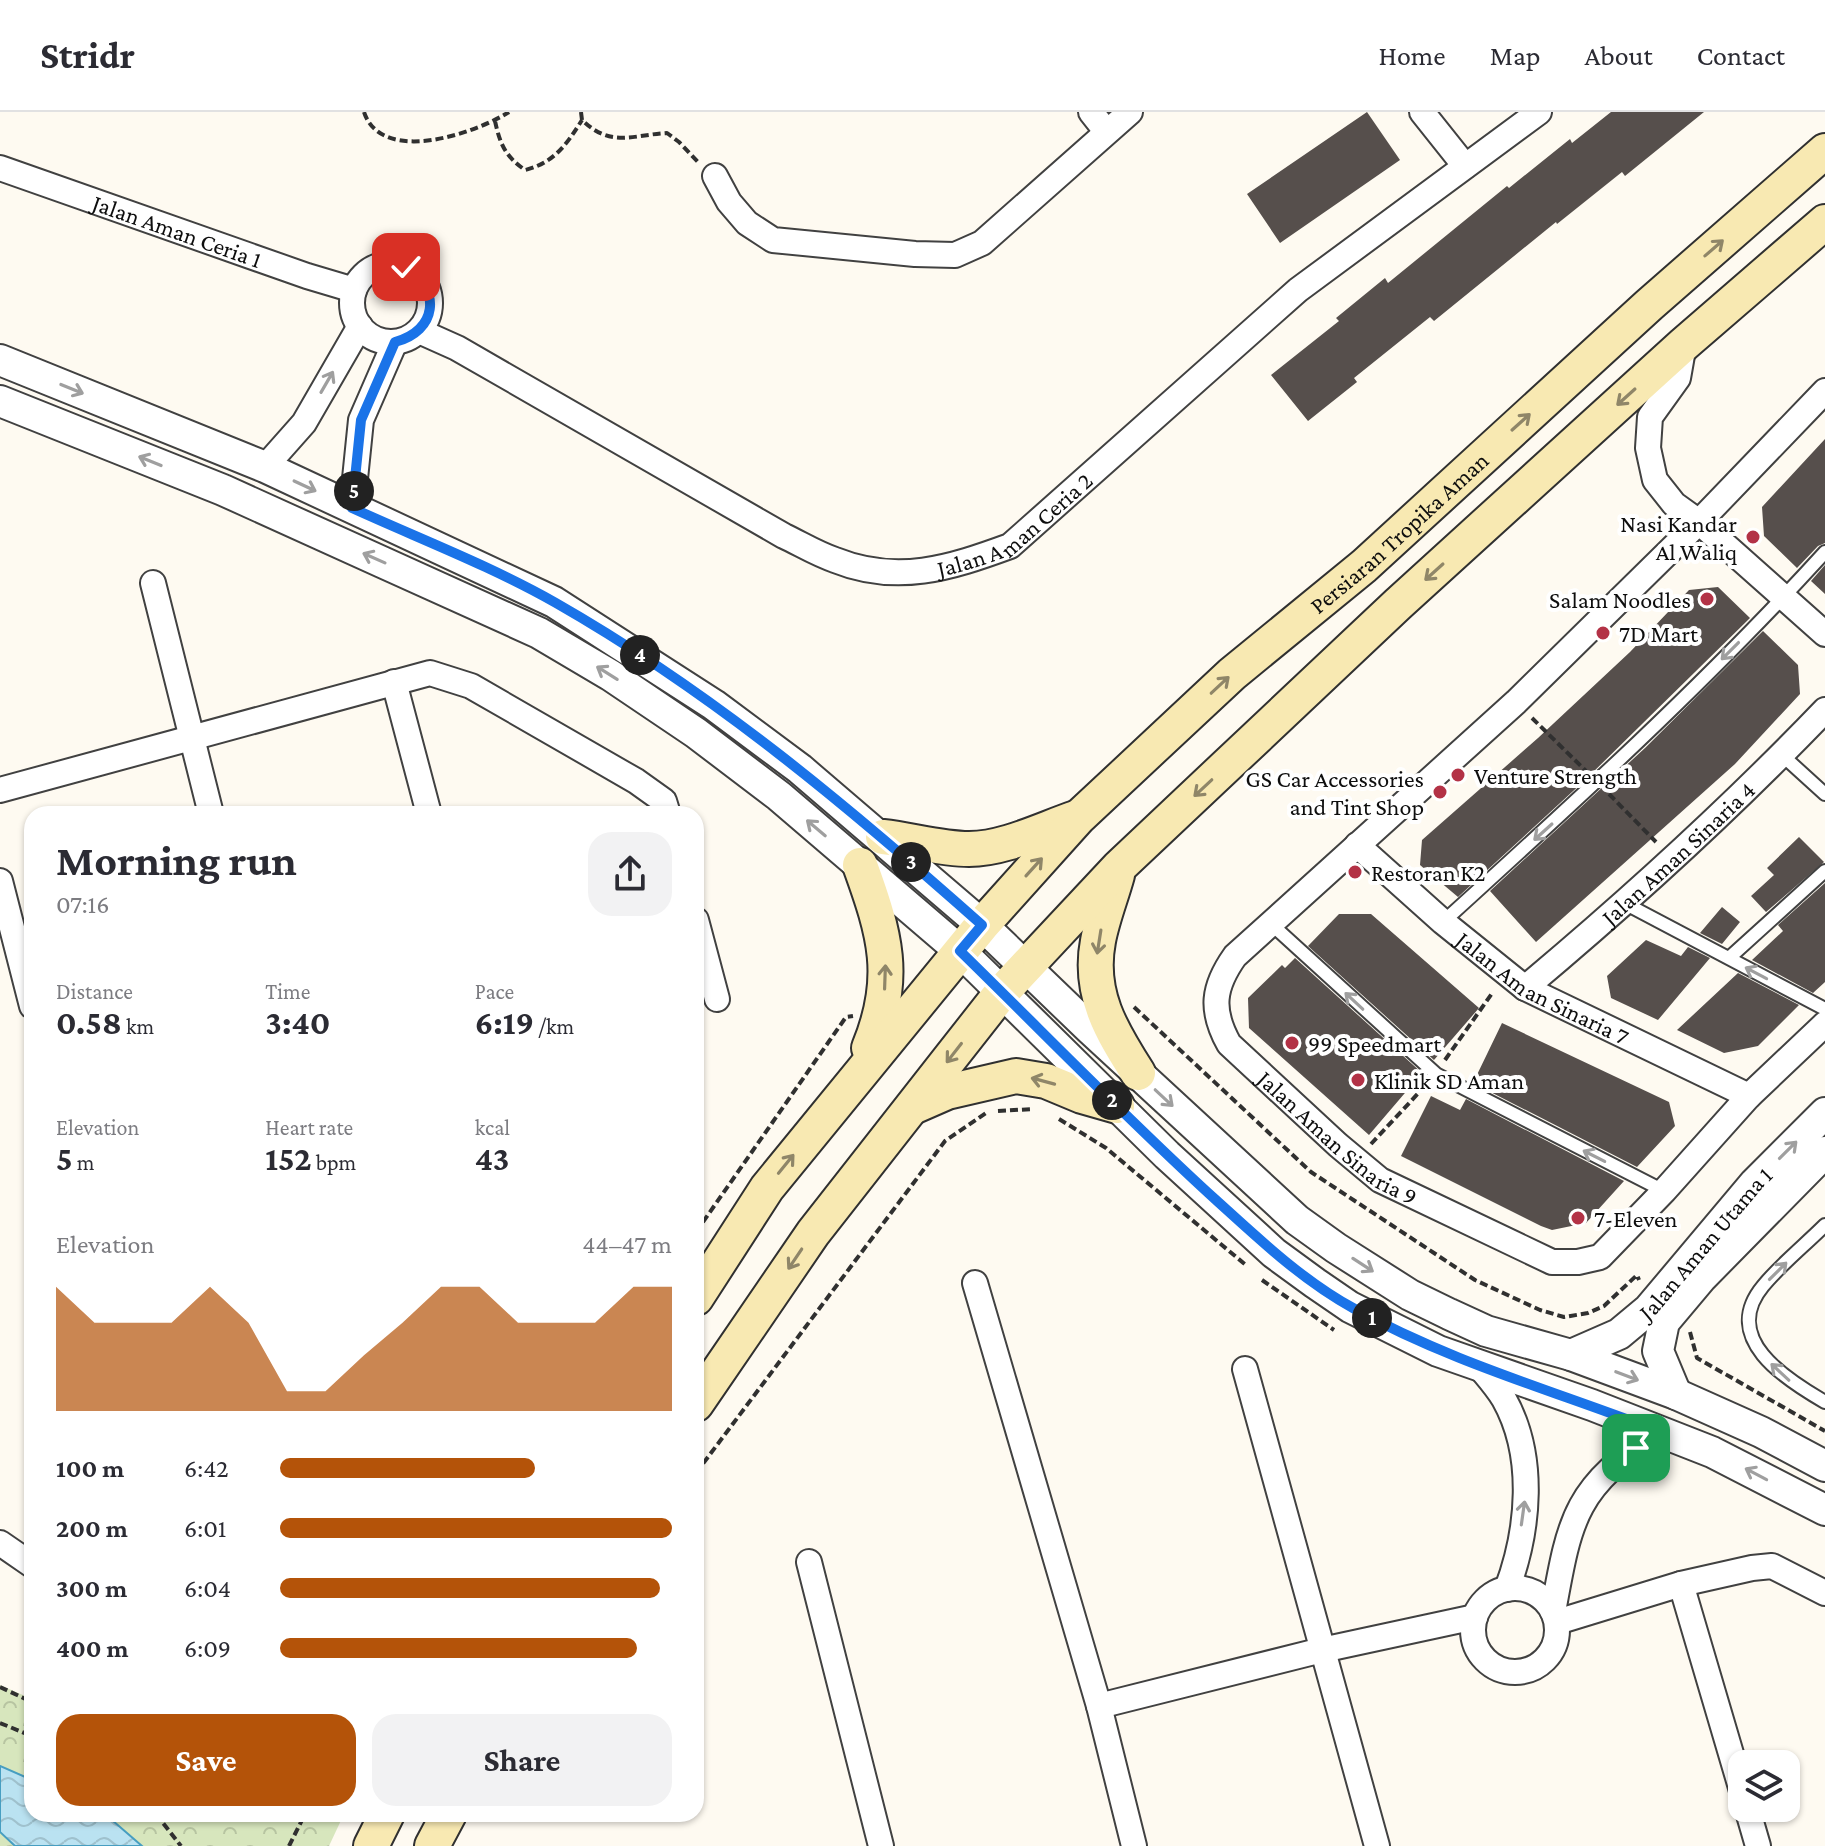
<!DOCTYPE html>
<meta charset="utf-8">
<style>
body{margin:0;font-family:"Crimson Pro",serif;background:#f2f2f3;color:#2b2b33;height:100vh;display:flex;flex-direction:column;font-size:30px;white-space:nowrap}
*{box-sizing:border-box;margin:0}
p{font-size:26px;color:#7c7c81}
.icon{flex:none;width:44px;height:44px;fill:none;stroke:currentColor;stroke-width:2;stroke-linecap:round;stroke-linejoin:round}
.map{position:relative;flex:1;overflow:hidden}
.drawer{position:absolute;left:24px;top:694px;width:680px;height:1016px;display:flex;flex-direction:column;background:#fff;border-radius:24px;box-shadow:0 2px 6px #0004}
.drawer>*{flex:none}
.tools{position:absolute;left:1728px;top:1638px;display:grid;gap:16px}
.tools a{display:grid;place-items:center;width:72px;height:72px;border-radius:16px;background:#fff;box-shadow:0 2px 6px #0004;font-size:40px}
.pin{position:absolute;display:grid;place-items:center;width:68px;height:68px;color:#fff;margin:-34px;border-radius:16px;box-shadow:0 4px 12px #0006}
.km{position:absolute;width:40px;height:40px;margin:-20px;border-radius:50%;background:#222;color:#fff;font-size:22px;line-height:40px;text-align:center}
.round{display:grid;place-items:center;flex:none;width:84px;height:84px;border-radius:24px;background:#f2f2f3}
.headline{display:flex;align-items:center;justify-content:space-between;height:136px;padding:0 32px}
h1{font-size:44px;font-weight:700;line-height:60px}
.metrics{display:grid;grid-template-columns:repeat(3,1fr);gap:12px;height:136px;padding:8px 32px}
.metrics div{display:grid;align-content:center}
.metrics b{font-size:34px;font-weight:700}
.metrics small{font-size:22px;font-weight:400}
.metrics p{font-size:22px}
.chart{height:224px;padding:16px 32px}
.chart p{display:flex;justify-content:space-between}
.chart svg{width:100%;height:144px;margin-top:8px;fill:#b45309;opacity:.7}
.action{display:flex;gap:16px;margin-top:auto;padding:16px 32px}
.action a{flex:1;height:92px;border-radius:24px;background:#b45309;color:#fff;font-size:32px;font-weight:700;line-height:92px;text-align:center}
.action a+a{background:#f2f2f3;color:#2b2b33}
ul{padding:0 32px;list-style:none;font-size:26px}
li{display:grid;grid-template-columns:128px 96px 1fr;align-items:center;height:60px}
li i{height:20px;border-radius:10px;background:#b45309}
header{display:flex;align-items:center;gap:48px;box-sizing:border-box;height:112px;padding:0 40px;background:#fff;border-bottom:2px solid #e1e1e2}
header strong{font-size:38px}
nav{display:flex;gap:44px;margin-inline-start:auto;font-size:28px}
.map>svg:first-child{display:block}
</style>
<header>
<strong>Stridr</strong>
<nav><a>Home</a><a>Map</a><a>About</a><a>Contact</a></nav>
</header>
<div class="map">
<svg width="1825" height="1734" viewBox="0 0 1825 1734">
<defs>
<pattern id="park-crowns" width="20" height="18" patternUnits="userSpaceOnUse" patternTransform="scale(2)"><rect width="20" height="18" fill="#d7e6bd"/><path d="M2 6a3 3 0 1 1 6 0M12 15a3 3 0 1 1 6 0" fill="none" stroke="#b7c4a1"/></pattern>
<pattern id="water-waves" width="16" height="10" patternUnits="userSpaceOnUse" patternTransform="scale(2)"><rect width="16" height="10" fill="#bae2f1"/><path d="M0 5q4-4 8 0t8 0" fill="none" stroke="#9fc1cd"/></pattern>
</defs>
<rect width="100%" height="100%" fill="#fefaf1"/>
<path fill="url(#park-crowns)" d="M0,1573L32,1587V1702H344L329,1734H0Z"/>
<path fill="url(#water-waves)" stroke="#479ec1" stroke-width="2" d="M0,1654L32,1668V1702H105L142,1734H15L0,1720Z"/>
<path fill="#564f4c" d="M1367,0L1400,48L1280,131L1247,82Z
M1611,0H1704L1625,64L1622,60L1557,112L1556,110L1434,209L1430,205L1354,266L1357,270L1308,309L1271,263L1339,209L1336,206L1385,166L1388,171L1507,74L1509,76L1570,27L1572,31Z
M1825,327V431L1818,434L1797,456L1764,424L1762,395Z
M1825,453V482L1811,469Z
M1718,475L1750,506L1584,669L1458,785L1420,753L1422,728L1538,626L1630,540L1689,478Z
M1763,519L1798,553L1800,582L1735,652L1536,830L1490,779L1645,636Z
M1799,725L1824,750L1766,800L1751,784L1774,763L1767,756Z
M1825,771V870L1813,881L1752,848L1783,819L1778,813Z
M1722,795L1740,810L1722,832L1700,821Z
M1339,802H1371L1479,896L1434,948L1308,834Z
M1646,828L1681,844L1688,835L1710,846L1658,908L1611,886L1607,864Z
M1295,846L1422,961L1369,1023L1249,916L1248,886L1282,853L1285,856Z
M1738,861L1799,893L1758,934L1724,941L1677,918Z
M1502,911L1669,990L1675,1014L1637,1055L1473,971Z
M1431,984L1460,998L1466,987L1624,1069L1586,1111L1552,1118L1541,1114L1401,1044Z"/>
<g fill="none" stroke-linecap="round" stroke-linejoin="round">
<g stroke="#414141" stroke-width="16">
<path id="service" d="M1782,643L1825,682
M1626,792L1825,897
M1443,810C1574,691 1706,571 1825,440
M1270,811L1436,962L1664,1079
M1729,846L1825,759
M1825,1113C1805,1133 1781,1152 1763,1174C1720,1226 1785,1267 1825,1290"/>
</g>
<g stroke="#414141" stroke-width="28">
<g id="minor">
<path d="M1091,0L1106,19"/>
<path d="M1422,0L1465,54"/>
<path id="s1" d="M0,56L307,164L354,178"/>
<path d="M715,64L729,90L747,111L773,128L915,142L955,143L982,131L1130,0"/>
<circle cx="391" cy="191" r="39"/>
<path id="s2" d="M419,219L457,236L784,424C801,432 817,442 835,448C897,473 950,456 1010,434L1298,178L1539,0"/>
<path d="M1684,232L1678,266L1650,305L1648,336L1655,368L1674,392L1699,410L1825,522"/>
<path id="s3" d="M1825,279L1699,410L1516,590L1235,844C1213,875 1210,898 1229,932L1338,1033L1380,1068L1552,1150H1578L1600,1145L1664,1079L1749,984L1825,912"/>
<path d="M265,355L304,311L360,214"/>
<path d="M352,396L361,308L395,230"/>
<path d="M153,471L211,702"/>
<path d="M394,570L429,702"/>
<path d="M0,678L430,561L471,574L636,669L664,689L668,702"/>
<path id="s4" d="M1357,733L1443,810L1525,876L1749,984"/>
<path d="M0,769L32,894"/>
<path d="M696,808L717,887"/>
<path id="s5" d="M1525,876C1630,788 1730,697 1825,598"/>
<path d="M975,1171L1099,1594L1134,1734"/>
<path d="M1477,1252C1486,1263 1497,1275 1504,1287C1536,1344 1529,1418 1507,1477"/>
<path d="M1245,1257L1377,1734"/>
<path d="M0,1431L32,1453"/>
<path d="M809,1450L881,1734"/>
<path d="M1681,1472L1742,1679"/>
<circle cx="1515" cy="1518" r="42"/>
<path d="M1553,1500C1570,1405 1575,1374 1661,1320"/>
<path d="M1557,1510L1681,1472L1752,1456L1772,1454L1825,1481"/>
<path d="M1099,1594L1322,1538L1475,1505"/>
<path d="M1747,1696L1758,1734"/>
</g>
</g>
<g stroke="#414141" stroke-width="34">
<g id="tertiary">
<path d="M0,248L265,355L554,490L714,593L800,657L982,813L1090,917L1297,1108L1336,1136L1410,1183L1449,1202L1486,1219L1571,1243L1676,1282L1761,1320L1825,1354"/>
<path d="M0,289L223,378L382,450L539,521L610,563L696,621L779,684L960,839L1167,1043L1274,1141L1315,1171L1350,1195L1438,1239L1592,1293L1712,1340L1825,1398"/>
<path id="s6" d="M1571,1243L1619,1222L1649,1197L1755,1071L1825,1001"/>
<path d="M1676,1282L1658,1239L1664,1210L1701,1166L1825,1040"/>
</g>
</g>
<g stroke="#303030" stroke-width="38">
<g id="secondary">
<path d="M883,725C911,728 941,737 969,737C1005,737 1043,717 1076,706"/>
<path d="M860,753C885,822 898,866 869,936"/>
<path d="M1117,763C1111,785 1102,807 1098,829C1088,881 1111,919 1138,961"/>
<path d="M915,994L947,980L1016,964L1046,969L1082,984L1117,994"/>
<path id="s7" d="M696,1186L767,1076L982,813L1079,705L1232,562L1364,454L1649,193L1825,39"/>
<path d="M696,1292L813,1121L947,950L1002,880L1119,755L1398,492L1684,232L1825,110"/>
<path d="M371,1734L387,1702"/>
<path d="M432,1734L449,1702"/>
</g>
</g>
<path stroke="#303030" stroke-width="4" stroke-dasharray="8 4" stroke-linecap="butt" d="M364,0C382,54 476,21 509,0
M581,0L582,8C611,36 632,23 667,21L679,30L698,50
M495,9C500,32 505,44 525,58C554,51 567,32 582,8
M1532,606L1586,659
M1609,682L1656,730
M1134,895L1311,1060L1475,1168L1540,1198L1564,1205L1588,1201L1604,1194L1637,1163L1639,1168
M1445,948L1493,880
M998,999L1033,997
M1059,1007L1106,1036L1247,1154
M1371,1032L1425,974
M696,1120L846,905L853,904
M1262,1168L1334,1218
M1690,1220L1697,1246L1825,1319
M696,1361L945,1029L986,1001
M0,1575L32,1590
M0,1611L32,1624
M156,1702L181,1734
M289,1734L305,1702"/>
<use href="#service" stroke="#fff" stroke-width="12"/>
<use href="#minor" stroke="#fff" stroke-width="24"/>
<use href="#tertiary" stroke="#fff" stroke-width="30"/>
<use href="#secondary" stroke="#f8e9b2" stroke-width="34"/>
</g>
<defs><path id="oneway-shaft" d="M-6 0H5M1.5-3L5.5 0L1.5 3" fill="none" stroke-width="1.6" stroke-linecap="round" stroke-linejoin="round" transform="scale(2)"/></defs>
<g stroke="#8f8668">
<use href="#oneway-shaft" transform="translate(1714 136) rotate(-41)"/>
<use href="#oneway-shaft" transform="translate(1626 285) rotate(138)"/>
<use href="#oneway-shaft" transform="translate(1521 310) rotate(-42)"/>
<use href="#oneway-shaft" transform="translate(1434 460) rotate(138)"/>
<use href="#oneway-shaft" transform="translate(1220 573) rotate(-43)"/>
<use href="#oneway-shaft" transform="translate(1203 676) rotate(137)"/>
<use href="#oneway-shaft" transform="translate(1034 755) rotate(-48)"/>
<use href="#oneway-shaft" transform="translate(1099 830) rotate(99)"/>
<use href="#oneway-shaft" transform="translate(885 865) rotate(-88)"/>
<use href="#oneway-shaft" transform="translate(954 941) rotate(128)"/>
<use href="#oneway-shaft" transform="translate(1043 969) rotate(-165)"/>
<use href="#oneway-shaft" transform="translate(786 1052) rotate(-51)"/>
<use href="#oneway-shaft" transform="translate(795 1147) rotate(124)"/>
</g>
<g stroke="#9f9f9f">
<use href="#oneway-shaft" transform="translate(327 270) rotate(-60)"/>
<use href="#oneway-shaft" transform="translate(72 277) rotate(22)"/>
<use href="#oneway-shaft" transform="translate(150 349) rotate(-158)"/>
<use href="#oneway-shaft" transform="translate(305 374) rotate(25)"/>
<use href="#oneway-shaft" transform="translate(374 446) rotate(-156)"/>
<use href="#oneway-shaft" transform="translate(1730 539) rotate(135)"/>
<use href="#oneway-shaft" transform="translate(607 561) rotate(-148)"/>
<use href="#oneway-shaft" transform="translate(816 716) rotate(-140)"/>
<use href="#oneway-shaft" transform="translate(1543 720) rotate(138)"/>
<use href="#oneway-shaft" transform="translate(1756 861) rotate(-152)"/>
<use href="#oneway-shaft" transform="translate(1354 889) rotate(-137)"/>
<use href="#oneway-shaft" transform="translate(1164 986) rotate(43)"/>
<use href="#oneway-shaft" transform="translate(1788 1038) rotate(-45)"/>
<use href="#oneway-shaft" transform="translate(1594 1044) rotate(-153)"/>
<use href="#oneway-shaft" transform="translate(1363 1153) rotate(33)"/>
<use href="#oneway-shaft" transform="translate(1778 1159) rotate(-45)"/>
<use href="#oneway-shaft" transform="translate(1780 1260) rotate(-137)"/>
<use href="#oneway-shaft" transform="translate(1627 1264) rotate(21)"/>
<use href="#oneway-shaft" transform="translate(1756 1362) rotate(-152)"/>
<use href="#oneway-shaft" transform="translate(1523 1401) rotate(-82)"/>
</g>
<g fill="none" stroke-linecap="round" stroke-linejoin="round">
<g stroke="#fff" stroke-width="16">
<path id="route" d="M406,155C442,178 437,219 395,230L361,308L352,396C420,427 491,454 556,491C712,580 848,694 982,813L960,839C1045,922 1128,1008 1216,1088C1259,1127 1302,1168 1353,1196C1450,1250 1558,1280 1661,1320L1636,1336"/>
</g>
<use href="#route" stroke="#1a73e8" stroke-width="10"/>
</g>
<g fill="#b33246" stroke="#fff" stroke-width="3">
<circle cx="1753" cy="425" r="8"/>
<circle cx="1707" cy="487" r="8"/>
<circle cx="1603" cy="521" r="8"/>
<circle cx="1458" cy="663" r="8"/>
<circle cx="1440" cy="680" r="8"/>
<circle cx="1355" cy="760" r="8"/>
<circle cx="1292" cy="931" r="8"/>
<circle cx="1358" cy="968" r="8"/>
<circle cx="1578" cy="1106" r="8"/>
</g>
<g text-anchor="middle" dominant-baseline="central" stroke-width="8" stroke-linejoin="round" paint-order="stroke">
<g font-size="24" fill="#0e0e0e" stroke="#fff">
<text stroke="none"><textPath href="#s1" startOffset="188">Jalan Aman Ceria 1</textPath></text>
<text stroke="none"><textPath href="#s2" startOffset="670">Jalan Aman Ceria 2</textPath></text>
<text stroke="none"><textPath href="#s7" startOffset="1044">Persiaran Tropika Aman</textPath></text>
<text stroke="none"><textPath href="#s5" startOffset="204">Jalan Aman Sinaria 4</textPath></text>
<text stroke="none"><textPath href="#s4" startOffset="236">Jalan Aman Sinaria 7</textPath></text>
<text stroke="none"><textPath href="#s3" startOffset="1056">Jalan Aman Sinaria 9</textPath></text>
<text stroke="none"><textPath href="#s6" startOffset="178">Jalan Aman Utama 1</textPath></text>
</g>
<g font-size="24" fill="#0e0e0e" stroke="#fff" text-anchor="start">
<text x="1737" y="411" text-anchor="end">Nasi Kandar<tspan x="1737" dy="28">Al Waliq</tspan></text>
<text x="1691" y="487" text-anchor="end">Salam Noodles</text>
<text x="1619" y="521">7D Mart</text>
<text x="1474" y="663">Venture Strength</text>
<text x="1424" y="666" text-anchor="end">GS Car Accessories<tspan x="1424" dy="28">and Tint Shop</tspan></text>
<text x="1371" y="760">Restoran K2</text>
<text x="1308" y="931">99 Speedmart</text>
<text x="1374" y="968">Klinik SD Aman</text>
<text x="1594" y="1106">7-Eleven</text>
</g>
</g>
</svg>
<div class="tools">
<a><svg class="icon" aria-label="layers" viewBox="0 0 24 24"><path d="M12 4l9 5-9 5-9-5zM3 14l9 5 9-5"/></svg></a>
</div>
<div class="pin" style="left:1636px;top:1336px;background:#1e9e55"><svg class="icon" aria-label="arrive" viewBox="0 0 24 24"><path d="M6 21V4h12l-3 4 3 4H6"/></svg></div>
<div class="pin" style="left:406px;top:155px;background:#d93025"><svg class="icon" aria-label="check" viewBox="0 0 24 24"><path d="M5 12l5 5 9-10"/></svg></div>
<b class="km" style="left:1372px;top:1206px">1</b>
<b class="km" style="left:1112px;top:988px">2</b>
<b class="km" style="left:911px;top:750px">3</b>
<b class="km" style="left:640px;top:543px">4</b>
<b class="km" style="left:354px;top:379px">5</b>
<section class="drawer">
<div class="headline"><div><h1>Morning run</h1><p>07:16</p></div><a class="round"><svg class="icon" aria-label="share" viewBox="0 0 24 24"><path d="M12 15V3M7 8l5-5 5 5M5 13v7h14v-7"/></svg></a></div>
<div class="metrics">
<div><p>Distance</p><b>0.58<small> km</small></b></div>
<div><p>Time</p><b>3:40</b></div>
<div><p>Pace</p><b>6:19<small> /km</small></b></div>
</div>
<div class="metrics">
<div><p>Elevation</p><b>5<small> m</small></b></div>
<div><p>Heart rate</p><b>152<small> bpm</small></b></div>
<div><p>kcal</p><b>43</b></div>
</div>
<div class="chart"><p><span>Elevation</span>44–47 m</p>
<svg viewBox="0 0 160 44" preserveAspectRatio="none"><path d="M0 44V6L10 17L20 17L30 17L40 6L50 17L60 38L70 38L80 27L90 17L100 6L110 6L120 17L130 17L140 17L150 6L160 6V44z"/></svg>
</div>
<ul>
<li><b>100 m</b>6:42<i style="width:65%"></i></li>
<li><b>200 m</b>6:01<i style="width:100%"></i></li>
<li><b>300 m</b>6:04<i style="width:97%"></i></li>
<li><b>400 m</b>6:09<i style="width:91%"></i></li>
</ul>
<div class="action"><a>Save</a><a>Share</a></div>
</section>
</div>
